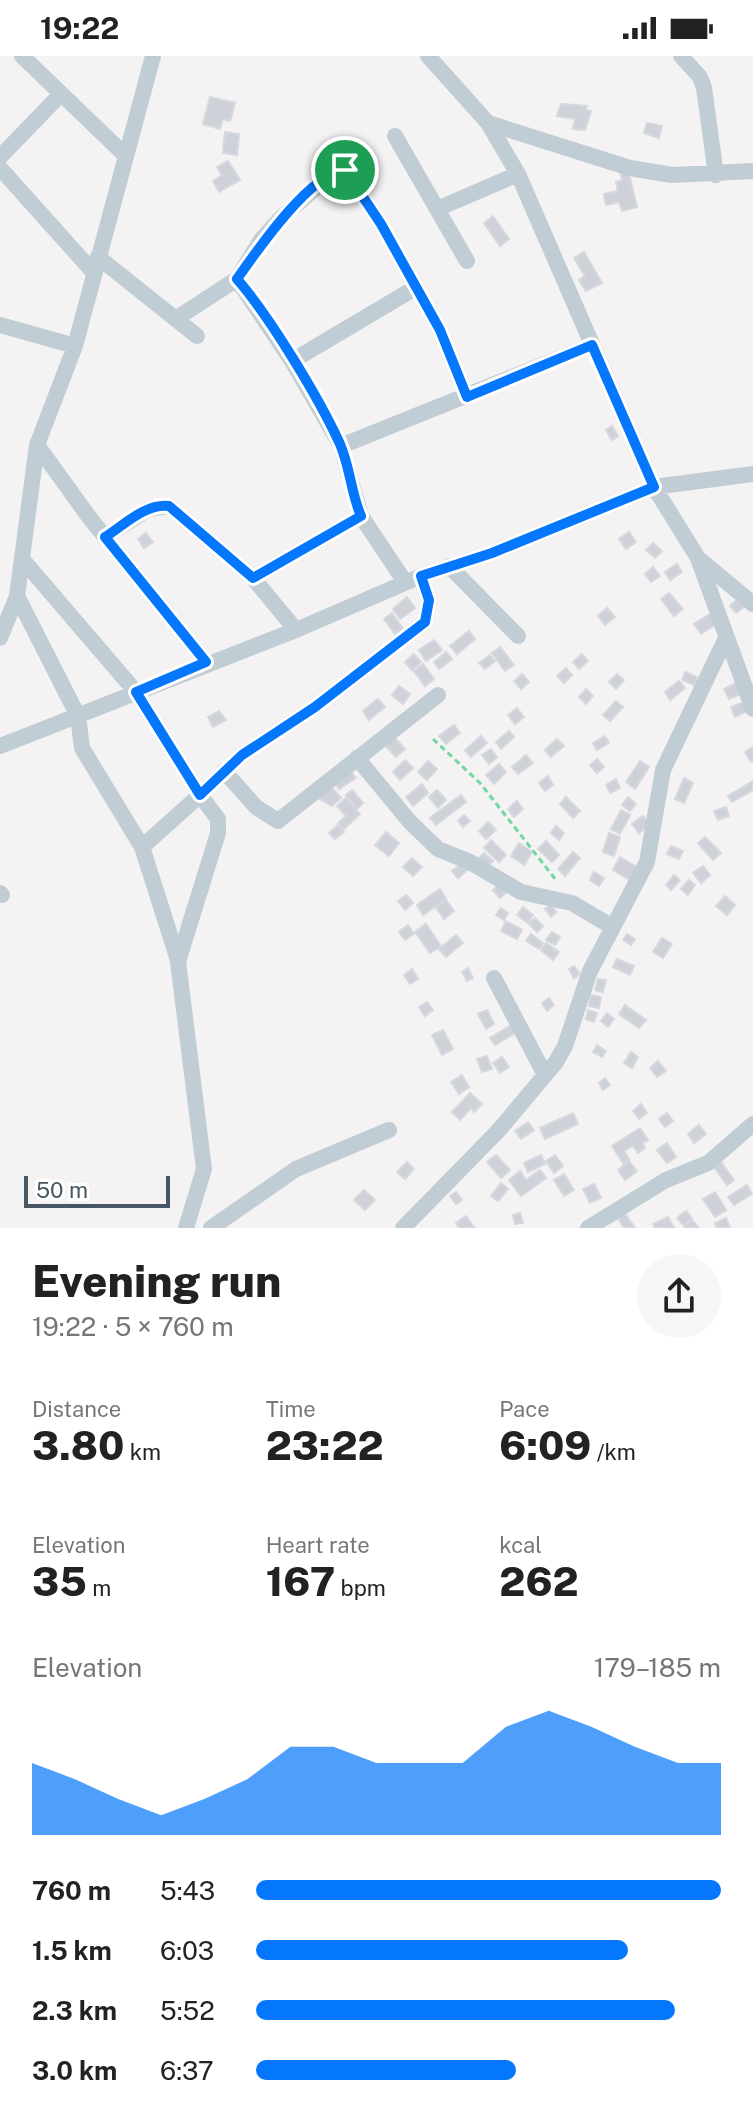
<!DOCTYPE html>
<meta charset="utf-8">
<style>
body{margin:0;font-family:"Public Sans",sans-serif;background:#f6f6f6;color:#222;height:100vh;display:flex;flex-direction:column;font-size:30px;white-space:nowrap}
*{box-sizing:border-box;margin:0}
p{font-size:26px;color:#767676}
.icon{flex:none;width:44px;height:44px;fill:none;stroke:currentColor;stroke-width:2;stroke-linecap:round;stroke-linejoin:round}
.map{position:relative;height:1172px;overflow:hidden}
.side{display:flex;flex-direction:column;background:#fff;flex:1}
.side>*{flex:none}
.scale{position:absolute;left:24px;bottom:20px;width:146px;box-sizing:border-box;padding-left:8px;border:4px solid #475662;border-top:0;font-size:22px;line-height:28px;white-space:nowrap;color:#475662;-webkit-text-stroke:6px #fff;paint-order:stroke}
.pin{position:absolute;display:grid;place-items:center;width:68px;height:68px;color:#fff;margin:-34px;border:4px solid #fff;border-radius:50%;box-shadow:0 2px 8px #0007}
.round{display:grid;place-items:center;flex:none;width:84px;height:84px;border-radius:42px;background:#f6f6f6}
.summary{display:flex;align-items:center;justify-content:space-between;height:136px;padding:0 32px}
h1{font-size:44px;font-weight:800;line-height:60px}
.metrics{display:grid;grid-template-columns:repeat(3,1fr);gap:12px;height:136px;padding:8px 32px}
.metrics div{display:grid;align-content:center}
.metrics b{font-size:40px;font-weight:800}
.metrics small{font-size:22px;font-weight:400}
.metrics p{font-size:22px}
.chart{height:224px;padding:16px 32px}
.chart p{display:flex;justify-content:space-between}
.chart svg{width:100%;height:144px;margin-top:8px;fill:#0477fc;opacity:.7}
ul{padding:0 32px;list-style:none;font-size:26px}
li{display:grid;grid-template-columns:128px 96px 1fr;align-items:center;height:60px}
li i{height:20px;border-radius:10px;background:#0477fc}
.status{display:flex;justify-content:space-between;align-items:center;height:56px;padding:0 40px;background:#fff;direction:ltr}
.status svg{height:22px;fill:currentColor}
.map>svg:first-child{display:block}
</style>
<div class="status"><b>19:22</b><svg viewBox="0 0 49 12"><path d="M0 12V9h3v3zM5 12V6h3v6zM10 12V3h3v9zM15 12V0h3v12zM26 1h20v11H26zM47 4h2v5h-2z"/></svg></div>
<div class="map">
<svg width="753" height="1172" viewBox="0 0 753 1172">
<rect width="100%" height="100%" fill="#f4f2f2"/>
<path fill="#ced1d8" stroke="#d5d8de" stroke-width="2" d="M210,41L235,47L230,65L223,63L220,73L203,68Z
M561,48L587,50L585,54L591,55L585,74L573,73L575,63L557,60Z
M647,67L662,70L659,82L644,77Z
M225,76L239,78L237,99L223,97Z
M228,105L240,124L219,136L213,125L222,119L217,111Z
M628,114L637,151L622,155L619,146L606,149L604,138L618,135L616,126L622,124L620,115Z
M493,160L509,183L500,190L484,167Z
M584,196L602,227L586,235L579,224L585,220L574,202Z
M612,370L618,380L612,384L606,374Z
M629,476L636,486L626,493L619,483Z
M146,477L153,486L144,492L138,483Z
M653,487L662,495L655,502L646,494Z
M677,508L682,516L670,524L665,516Z
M653,511L660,520L651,526L645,518Z
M669,537L683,553L674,560L661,543Z
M407,541L415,552L400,563L393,553Z
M739,542L745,550L736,557L730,550Z
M607,552L615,561L605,569L598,560Z
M392,557L403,573L395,578L384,563Z
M711,557L718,567L701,578L694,568Z
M469,575L475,583L457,598L450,590Z
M434,584L442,594L426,605L419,594Z
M500,591L514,609L505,615L492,597Z
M446,596L452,603L439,613L434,606Z
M414,598L421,606L412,614L405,606Z
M582,598L588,605L579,613L573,606Z
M490,599L495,605L485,613L479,607Z
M423,608L434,623L425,630L414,615Z
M566,612L572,619L564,627L557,620Z
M685,616L697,621L694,629L682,624Z
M522,618L529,626L521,633L514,625Z
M617,618L624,624L616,633L609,626Z
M679,625L685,632L670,644L665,636Z
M740,625L745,636L729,643L724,633Z
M399,630L410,638L403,648L392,639Z
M586,633L593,640L586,648L579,641Z
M378,643L385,651L369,664L363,655Z
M616,645L623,651L610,665L603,659Z
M747,645L750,654L735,661L731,651Z
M517,652L524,661L515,668L508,659Z
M219,655L226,664L213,671L208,661Z
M454,669L460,677L446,688L439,680Z
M509,675L514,681L501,693L496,686Z
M393,680L405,693L396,701L384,688Z
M481,680L487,687L471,701L465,694Z
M605,680L609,687L597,694L593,687Z
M557,683L564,690L551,701L545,694Z
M753,691V705L751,706L745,696Z
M491,693L497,701L489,708L482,699Z
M526,699L533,707L518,718L512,711Z
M597,703L604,711L597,717L590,709Z
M405,704L413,712L400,724L393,716Z
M428,705L437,713L427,724L418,716Z
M640,705L649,711L635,733L626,726Z
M499,708L506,716L494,728L486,719Z
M350,714L356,722L339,733L334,724Z
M548,720L553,729L545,735L539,727Z
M684,722L693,727L684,747L675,743Z
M616,723L620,732L610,737L606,729Z
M753,725V734L732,746L728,740Z
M329,728L341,742L332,750L315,740Z
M422,728L428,737L413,750L406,741Z
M352,734L363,747L357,753L346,739Z
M437,734L446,744L438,752L429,741Z
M461,739L466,746L436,769L430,762Z
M566,741L580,755L573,762L560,748Z
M628,741L636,748L630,755L622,749Z
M346,742L360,758L344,773L338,767L346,760L337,750Z
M517,745L523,753L514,761L508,753Z
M726,751L729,760L718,764L714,755Z
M621,754L630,759L620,778L611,773Z
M464,759L470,765L463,771L458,765Z
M643,760L650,769L639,777L632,768Z
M488,766L496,774L486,783L479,775Z
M338,769L344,776L335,783L329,777Z
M556,770L564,777L559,784L551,777Z
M386,776L399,787L389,800L375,789Z
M609,777L620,781L614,800L603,796Z
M705,781L721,797L713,804L698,787Z
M491,784L506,799L499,806L484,792Z
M546,785L559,799L552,806L538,793Z
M519,787L532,796L524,809L511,800Z
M671,790L683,795L679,803L667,798Z
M573,796L580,802L565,820L558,813Z
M484,797L493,805L488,810L479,802Z
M620,801L640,813L633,826L613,814Z
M412,802L422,811L413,820L403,811Z
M465,805L470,812L458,822L452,815Z
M703,810L710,819L701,827L693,817Z
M594,816L604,822L599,830L590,824Z
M674,819L680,824L671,834L666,829Z
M689,824L695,829L688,839L681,833Z
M499,829L506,837L500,842L493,834Z
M440,833L446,843L423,859L417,849Z
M406,839L413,847L405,854L398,845Z
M725,840L735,849L727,859L716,850Z
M446,844L454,855L444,863L436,852Z
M551,849L556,856L551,861L545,853Z
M523,851L533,859L528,867L517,859Z
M501,852L508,857L504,864L496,859Z
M535,862L543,870L537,876L529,868Z
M506,865L522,874L517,883L501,875Z
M426,868L441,890L430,897L415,876Z
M408,869L414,878L405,884L399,876Z
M552,876L560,881L555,889L546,884Z
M531,878L543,887L539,893L526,885Z
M627,878L635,883L631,889L623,884Z
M456,879L463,887L446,901L439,893Z
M662,882L672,888L663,902L653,896Z
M546,887L559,896L553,904L541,894Z
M617,903L634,910L630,919L613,911Z
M574,910L580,918L574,922L569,913Z
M468,912L473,922L467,925L462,916Z
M412,913L418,923L410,928L404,919Z
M598,923L606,924L603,936L595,934Z
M591,939L601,941L599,952L589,950Z
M549,942L554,949L547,955L542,947Z
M427,946L433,954L425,960L419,951Z
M625,949L646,964L639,972L619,958Z
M487,954L494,968L486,973L478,958Z
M588,954L597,957L594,966L586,963Z
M607,957L614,963L608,971L601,965Z
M515,967L519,975L495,989L490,982Z
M443,974L453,993L442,999L432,979Z
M597,989L606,995L602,1001L593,996Z
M631,996L638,1001L632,1012L624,1007Z
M487,1000L492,1013L482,1016L477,1003Z
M502,1001L509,1011L500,1017L493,1007Z
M658,1005L666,1015L657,1021L650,1012Z
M462,1019L469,1031L459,1038L451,1026Z
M605,1022L610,1029L603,1034L599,1027Z
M470,1037L482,1048L474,1056L471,1052L460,1064L452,1056Z
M641,1048L647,1057L639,1063L633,1055Z
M573,1057L578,1068L545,1083L540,1072Z
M667,1057L673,1065L665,1071L659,1063Z
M528,1066L534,1074L521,1083L515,1075Z
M699,1069L706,1078L694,1087L688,1078Z
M640,1072L648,1084L642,1087L645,1092L638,1097L633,1090L624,1095L629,1103L623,1107L612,1090Z
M667,1087L676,1101L667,1107L657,1094Z
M496,1099L510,1114L501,1122L487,1106Z
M541,1099L545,1108L528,1116L524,1107Z
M555,1099L563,1110L554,1117L546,1105Z
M629,1105L637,1115L625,1124L618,1114Z
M407,1106L414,1113L405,1123L397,1116Z
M721,1106L734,1124L727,1129L714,1111Z
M540,1114L546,1122L521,1140L509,1124L520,1115L526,1124Z
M564,1118L574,1134L564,1140L554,1124Z
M501,1127L508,1133L498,1145L491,1140Z
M594,1128L601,1142L590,1147L583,1133Z
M747,1129L752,1138L734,1149L728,1141Z
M364,1134L375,1144L365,1154L354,1144Z
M456,1136L462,1144L456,1148L450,1140Z
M715,1136L726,1154L715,1161L703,1143Z
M686,1155L692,1162L683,1169L677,1162Z
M624,1156L635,1172H624L617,1160Z
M520,1157L523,1167L515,1168L513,1159Z
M466,1160L475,1172H459L456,1167Z
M668,1161L674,1172H655L653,1168Z
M726,1162L730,1172H717L715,1167Z
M692,1164L698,1171L685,1172L684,1170Z"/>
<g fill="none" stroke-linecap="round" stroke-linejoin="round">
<path stroke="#70d8a2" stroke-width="3" stroke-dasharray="6 4" stroke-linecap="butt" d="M433,683L480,727L556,824"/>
<path stroke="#c1cdd5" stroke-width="16" d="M22,0L125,99
M428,0L488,67L518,118L654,431L698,502L753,548
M681,0L700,21L704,32L716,119
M488,67L630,112L672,119L753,115
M395,80L467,205
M0,101L61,38
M0,112L94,217
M437,153L518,118
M98,201L197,280
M237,223L292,305L341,390L361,460L405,526
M177,262L237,223L261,184L283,160L332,118L345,114L381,168L440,274L467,341
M0,269L75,290
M292,305L415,232
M37,389L89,461L206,606
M341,390L592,289
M105,481L148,453L169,450L253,522
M22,503L136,636L200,739L142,791
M699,505L753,653
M449,510L518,580
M17,540L78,660L82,692L142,791L178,904
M296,574L253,522L361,460
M0,582L17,540L37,389L75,290L153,0
M0,690L296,574L421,520L492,497L654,431L753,418
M357,702L410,766L438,793L470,806L521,836L572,847L611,870
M224,715L256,751L278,765L438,639
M0,837L2,839
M494,922L545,1019
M186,1172L204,1113L178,906L218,777V763L200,739L242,699L315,651L425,566L429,544L421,520
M211,1172L296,1113L389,1074
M403,1172L499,1074L556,1006L565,990L590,915L647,806L663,714L726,582
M588,1172L666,1124L708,1107L753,1068"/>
</g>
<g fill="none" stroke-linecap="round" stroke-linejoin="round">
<g stroke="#fff" stroke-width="16">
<path id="route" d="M345,114L381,168L440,274L467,341L592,289L654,431L492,497L421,520L429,544L425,566L315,651L242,699L200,739L136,636L206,606L105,481C124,469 146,447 169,450L253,522L361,460C351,437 350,411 340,388C319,342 270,261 237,223C256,196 310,117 345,114Z"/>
</g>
<use href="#route" stroke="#0477fc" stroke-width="10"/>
</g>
</svg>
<div class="scale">50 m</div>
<div class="pin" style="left:345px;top:114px;background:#1e9e55"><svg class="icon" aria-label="arrive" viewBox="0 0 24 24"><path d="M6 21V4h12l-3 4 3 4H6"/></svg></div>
</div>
<section class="side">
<div class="summary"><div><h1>Evening run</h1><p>19:22 · 5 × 760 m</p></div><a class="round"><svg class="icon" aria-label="share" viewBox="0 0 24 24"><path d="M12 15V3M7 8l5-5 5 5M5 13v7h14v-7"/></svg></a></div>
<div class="metrics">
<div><p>Distance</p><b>3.80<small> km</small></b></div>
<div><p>Time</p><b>23:22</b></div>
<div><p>Pace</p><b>6:09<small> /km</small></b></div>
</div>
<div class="metrics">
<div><p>Elevation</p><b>35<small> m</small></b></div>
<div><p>Heart rate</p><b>167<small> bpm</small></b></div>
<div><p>kcal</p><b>262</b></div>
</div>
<div class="chart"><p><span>Elevation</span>179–185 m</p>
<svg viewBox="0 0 160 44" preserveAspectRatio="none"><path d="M0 44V22L10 27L20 33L30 38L40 33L50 27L60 17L70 17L80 22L90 22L100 22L110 11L120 6L130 11L140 17L150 22L160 22V44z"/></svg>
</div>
<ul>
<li><b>760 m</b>5:43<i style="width:100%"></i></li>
<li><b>1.5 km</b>6:03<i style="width:80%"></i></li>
<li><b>2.3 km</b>5:52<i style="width:90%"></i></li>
<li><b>3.0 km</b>6:37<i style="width:56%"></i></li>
</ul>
</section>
